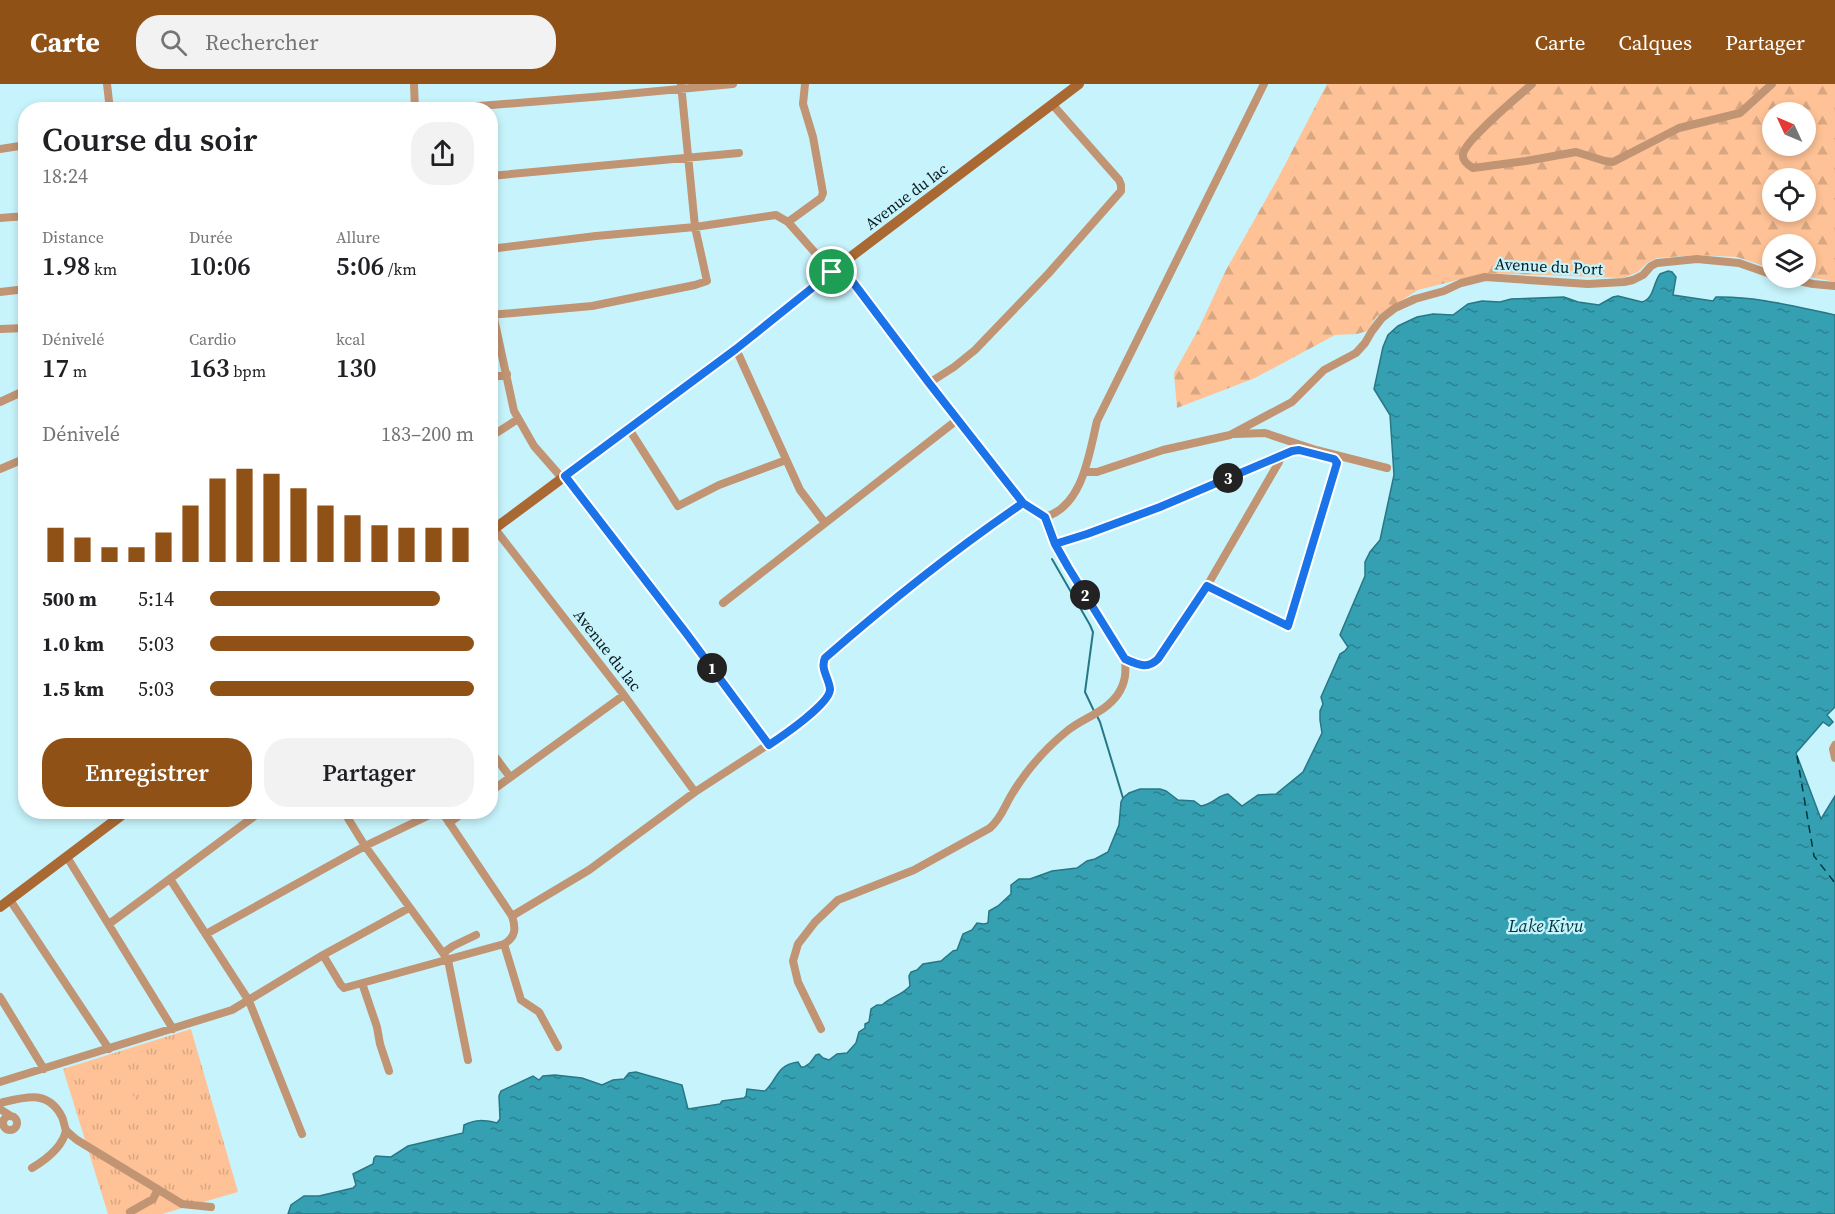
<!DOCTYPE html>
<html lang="fr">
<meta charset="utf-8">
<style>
body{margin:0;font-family:"Source Serif 4",serif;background:#f2f2f2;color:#202124;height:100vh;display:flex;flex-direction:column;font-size:22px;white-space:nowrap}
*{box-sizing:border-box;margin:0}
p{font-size:20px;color:#757577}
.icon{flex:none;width:33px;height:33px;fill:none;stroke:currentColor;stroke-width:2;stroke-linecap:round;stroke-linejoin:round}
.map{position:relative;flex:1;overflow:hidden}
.side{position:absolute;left:18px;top:18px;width:480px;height:717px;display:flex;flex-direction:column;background:#fff;border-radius:24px;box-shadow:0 3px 9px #0003}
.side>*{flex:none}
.needle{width:39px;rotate:314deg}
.controls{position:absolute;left:1762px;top:18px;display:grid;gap:12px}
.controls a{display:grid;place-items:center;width:54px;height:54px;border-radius:50%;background:#fff;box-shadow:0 3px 9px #0003;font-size:30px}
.pin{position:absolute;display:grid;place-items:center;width:51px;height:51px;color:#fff;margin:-26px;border:3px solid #fff;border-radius:50%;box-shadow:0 2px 6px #0007}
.km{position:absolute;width:30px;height:30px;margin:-15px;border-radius:50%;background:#222;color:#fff;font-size:16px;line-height:30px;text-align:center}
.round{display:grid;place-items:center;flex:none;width:63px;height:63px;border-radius:24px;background:#f2f2f2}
.head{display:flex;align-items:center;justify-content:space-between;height:102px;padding:0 24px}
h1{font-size:33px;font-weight:600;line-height:45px}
.stats{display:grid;grid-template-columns:repeat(3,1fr);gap:9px;height:102px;padding:6px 24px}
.stats div{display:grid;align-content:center}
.stats b{font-size:26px;font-weight:600}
.stats small{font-size:16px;font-weight:400}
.stats p{font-size:16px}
.chart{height:168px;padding:12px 24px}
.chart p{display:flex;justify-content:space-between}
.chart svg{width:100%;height:108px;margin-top:6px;stroke:#905117;stroke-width:6}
.primary-button{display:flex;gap:12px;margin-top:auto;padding:12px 24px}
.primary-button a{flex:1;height:69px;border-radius:24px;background:#905117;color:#fff;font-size:24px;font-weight:600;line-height:69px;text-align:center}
.primary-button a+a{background:#f2f2f2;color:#202124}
ul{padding:0 24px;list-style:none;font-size:20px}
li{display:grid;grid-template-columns:96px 72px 1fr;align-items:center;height:45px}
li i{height:15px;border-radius:8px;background:#905117}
header{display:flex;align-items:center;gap:36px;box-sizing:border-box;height:84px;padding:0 30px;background:#905117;color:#fff}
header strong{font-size:28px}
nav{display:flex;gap:33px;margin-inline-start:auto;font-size:21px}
.search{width:420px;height:54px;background:#f2f2f2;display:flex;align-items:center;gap:15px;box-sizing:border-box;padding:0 21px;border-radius:24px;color:#757577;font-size:22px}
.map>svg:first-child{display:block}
</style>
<header>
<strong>Carte</strong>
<div class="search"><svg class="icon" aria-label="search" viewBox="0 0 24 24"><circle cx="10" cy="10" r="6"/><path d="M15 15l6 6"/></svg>Rechercher</div>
<nav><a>Carte</a><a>Calques</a><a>Partager</a></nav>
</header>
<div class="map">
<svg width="1835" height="1130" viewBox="0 0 1835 1130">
<defs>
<pattern id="forest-firs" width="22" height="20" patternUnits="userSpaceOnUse" patternTransform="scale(1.5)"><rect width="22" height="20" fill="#fec296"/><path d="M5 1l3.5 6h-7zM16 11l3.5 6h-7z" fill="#d8a681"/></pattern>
<pattern id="park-tufts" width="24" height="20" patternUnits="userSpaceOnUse" patternTransform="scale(1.5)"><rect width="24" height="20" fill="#fec296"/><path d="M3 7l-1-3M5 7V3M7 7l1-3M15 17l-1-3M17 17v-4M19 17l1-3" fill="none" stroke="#d8a681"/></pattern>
<pattern id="water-ripples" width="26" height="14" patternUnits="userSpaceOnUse" patternTransform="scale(1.5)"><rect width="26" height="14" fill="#35a0b2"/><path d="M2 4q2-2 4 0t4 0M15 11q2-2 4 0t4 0" fill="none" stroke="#2b8190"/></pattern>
</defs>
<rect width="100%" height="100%" fill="#c7f4fc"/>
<path fill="url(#forest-firs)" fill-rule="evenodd" d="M1327,0H1835V198L1806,192V160H1773V185L1737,173L1697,171L1657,174L1647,179L1638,188L1623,194L1485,189L1418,206L1377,232L1367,247L1357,250L1335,251L1255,294L1177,324L1174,289L1198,246L1226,186L1278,94ZM1773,28H1806V62H1773ZM1773,94H1806V128H1773Z"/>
<path fill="url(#park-tufts)" d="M191,945L238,1108L162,1130H108L63,985Z"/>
<path fill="#fec296" d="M129,1000L141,1032L125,1038L113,1006Z"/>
<path fill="url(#water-ripples)" stroke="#277785" stroke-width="1.5" d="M1668,187L1672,188L1676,193L1673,211L1713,217L1716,213C1757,212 1796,223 1835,231V623L1827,631L1833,638L1829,642L1823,638L1796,669L1821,735L1835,712V1130H288L291,1121L304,1112H319L353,1104L356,1101L353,1090L373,1080L374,1074L376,1072L391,1073L408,1062L463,1049L464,1041C476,1035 484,1036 497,1039L500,1035L499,1012L501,1007L533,992L539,996L543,992L555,991L582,994L602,1001L613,996L624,995L629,989L636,988L682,1001L688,1025L720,1020L722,1017L744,1014L746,1012L747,1005L765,1007C778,995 776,981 798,978L801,983H804L810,979L816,971L819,970L823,974L829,976L837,970L847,969L856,959L859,948L865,944V940L869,938L871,925L877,921H882C892,912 901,912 910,902L909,892L911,888L917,886L923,880L941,877L953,867L957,866L963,850L972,846L977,839L984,840L988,839L989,827L998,822L1011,810V801L1019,795H1030L1052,787L1077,784L1087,777L1095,775L1108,768L1119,741L1121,718L1123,714L1129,709L1140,705H1160L1166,707L1178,716L1194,717L1201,722C1213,720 1218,711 1228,710L1242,722L1258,711L1276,710L1303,688L1322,649L1320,636V627L1323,620L1321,613L1340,570L1345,567L1348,563L1340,551L1342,546L1365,492V478L1370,468L1380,456L1394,391L1390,331L1374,305L1383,263L1388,251L1398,242L1417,233L1433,230L1453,231L1468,220L1482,217L1500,218L1511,215L1564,213L1578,218L1599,221L1613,213L1618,212L1642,218C1654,215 1653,199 1660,190Z"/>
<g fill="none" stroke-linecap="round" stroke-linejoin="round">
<path stroke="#277785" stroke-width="2" d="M1052,475L1090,541L1093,548L1085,608L1094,627
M1097,632L1100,638L1123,714"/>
<path stroke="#02353d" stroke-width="1.5" stroke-dasharray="8 6" stroke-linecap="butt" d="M1797,672L1814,772L1835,799"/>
<path stroke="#c19473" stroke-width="8" d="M107,0L110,26
M414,0L415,26
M1532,0C1520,11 1465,56 1463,70C1462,76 1468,81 1473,84L1526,77L1576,68L1605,77L1613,78L1679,44L1740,29L1772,0
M429,26L605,12L733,0
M0,65L26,61
M490,92L739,69
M0,134L26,132
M788,138L821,114L823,109L813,53L803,20L805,0
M490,165L596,152L695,143L776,131L788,138L832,188
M840,181L929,299L1023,419L1045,433
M1785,194L1813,200L1835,202
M0,208L26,205
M490,216L514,327L534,362L562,394
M490,231L592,222L695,201L707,197L695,143L681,0
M0,245L26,244
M736,265L800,406L825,439
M490,294L507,290
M929,299L954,283L975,266L1048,190L1121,107V101L1119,96L1052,20
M0,318L26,306
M629,345L678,422L719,401L786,376
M1235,350L1265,349L1316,366L1387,384
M490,353L518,335
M0,385L26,374
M1084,388H1097L1163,366L1230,351L1292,318L1324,286L1356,269L1365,259L1372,247L1382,234L1395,224L1415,215L1444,207L1461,199L1485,193L1588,200L1624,198L1633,196L1643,191L1651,182L1657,179L1697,175L1739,179L1773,191
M565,392L686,549L769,661
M1045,433C1083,422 1089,370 1097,337L1264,0
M495,445L624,611L695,708
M1055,460L1087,450L1160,423L1292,367L1299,366L1334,375L1337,379L1288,542L1207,502
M723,519L957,336
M1125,575C1137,580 1147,587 1158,575L1207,502L1279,378L1281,371
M1835,661L1833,665L1835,674
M490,666L510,693
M490,708L624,611
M344,728L365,762L448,876L468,976
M449,739L464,728
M67,773L173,945
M170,795L249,917L302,1050
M10,816L109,965
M512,832L589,786L695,708L792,645L827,615C834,601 819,588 825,574C888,519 954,466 1023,419
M109,840L260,728
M206,850L365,762L436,728
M504,860L521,916L539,928L558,963
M443,869L453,862L476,851
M323,871L341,901L344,904L504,860C516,853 516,844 512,832L442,728
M362,899L377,943L380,960L389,987
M0,913L44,985
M821,945L798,898L793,877L798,860L815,838L838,816L914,786L990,744C1002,733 1004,723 1012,710C1026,687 1046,664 1067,647C1083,634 1106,628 1118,610C1126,598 1126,588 1125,575C1096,528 1065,483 1045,433
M0,998L232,926L323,871L409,824
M0,1019C25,1013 48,1005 62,1033C64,1037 64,1042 66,1046C69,1050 74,1053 77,1056L182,1120L211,1123
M0,1025L11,1032
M3 1039a7 7 0 1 1 14 0a7 7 0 1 1-14 0Z
M32,1084C47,1075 63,1063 66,1046
M130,1128L153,1115L158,1105"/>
<path stroke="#aa6933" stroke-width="10" d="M490,448L736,265L840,181L1079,0
M0,823L126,728"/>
</g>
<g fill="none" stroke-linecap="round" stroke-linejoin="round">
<g stroke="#fff" stroke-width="12">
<path id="route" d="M832,188L736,265L565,392L686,549L769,661C781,653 831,619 830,605C829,594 820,585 825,574C888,519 954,466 1023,419L1045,433L1055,460L1068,483L1125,575C1137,580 1147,586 1158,575L1207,502L1288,542L1337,379L1334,375L1299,366L1292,367L1160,423L1087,450L1055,460L1045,433L1023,419L929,299L840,181L832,188"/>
</g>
<use href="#route" stroke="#1a73e8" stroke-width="8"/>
</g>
<g text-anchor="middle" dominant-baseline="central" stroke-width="4.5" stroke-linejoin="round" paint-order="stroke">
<g font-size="16" fill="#07181b" stroke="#c7f4fc">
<text transform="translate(906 112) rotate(-37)">Avenue du lac</text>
<text transform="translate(1549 182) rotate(3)">Avenue du Port</text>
<text transform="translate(608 566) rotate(52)">Avenue du lac</text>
</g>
<g font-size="18" font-style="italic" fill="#02353d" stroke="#c7f4fc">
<text x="1546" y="841">Lake Kivu</text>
</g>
</g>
</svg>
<div class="controls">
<a><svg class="needle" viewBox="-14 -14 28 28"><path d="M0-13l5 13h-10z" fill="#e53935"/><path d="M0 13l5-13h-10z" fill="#757577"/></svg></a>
<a><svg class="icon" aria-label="locate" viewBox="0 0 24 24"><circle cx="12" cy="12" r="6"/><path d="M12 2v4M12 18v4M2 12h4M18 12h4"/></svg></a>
<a><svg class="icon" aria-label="layers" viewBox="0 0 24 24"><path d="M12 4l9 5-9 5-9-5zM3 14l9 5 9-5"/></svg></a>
</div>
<div class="pin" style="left:832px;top:188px;background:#1e9e55"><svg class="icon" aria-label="arrive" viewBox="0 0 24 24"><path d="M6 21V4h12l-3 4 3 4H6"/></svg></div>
<b class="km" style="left:712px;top:584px">1</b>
<b class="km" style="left:1085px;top:511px">2</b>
<b class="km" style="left:1228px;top:394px">3</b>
<section class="side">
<div class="head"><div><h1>Course du soir</h1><p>18:24</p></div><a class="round"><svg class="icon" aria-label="share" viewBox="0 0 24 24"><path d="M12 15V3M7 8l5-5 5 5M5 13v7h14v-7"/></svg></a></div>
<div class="stats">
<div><p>Distance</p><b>1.98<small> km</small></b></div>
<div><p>Durée</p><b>10:06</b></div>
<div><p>Allure</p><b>5:06<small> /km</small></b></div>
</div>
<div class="stats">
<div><p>Dénivelé</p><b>17<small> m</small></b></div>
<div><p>Cardio</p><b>163<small> bpm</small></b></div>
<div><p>kcal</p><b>130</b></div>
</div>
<div class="chart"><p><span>Dénivelé</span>183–200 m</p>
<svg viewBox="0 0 160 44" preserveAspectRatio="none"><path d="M5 44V30M15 44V34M25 44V38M35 44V38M45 44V32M55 44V21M65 44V10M75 44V6M85 44V8M95 44V14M105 44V21M115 44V25M125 44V29M135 44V30M145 44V30M155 44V30"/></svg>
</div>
<ul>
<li><b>500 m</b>5:14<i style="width:87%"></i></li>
<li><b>1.0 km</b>5:03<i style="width:100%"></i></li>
<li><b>1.5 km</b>5:03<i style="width:100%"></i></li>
</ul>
<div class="primary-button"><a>Enregistrer</a><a>Partager</a></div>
</section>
</div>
